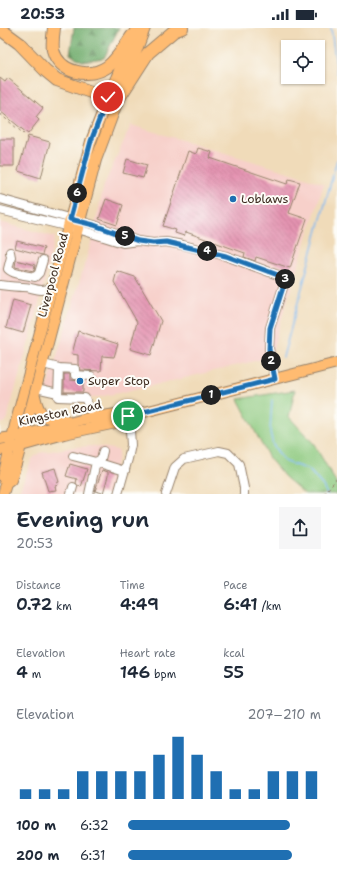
<!DOCTYPE html>
<meta charset="utf-8">
<style>
body{margin:0;font-family:"Shantell Sans",sans-serif;background:#f6f6f7;color:#1f2937;height:100vh;display:flex;flex-direction:column;font-size:15px;white-space:nowrap}
*{box-sizing:border-box;margin:0}
p{font-size:13px;color:#747a83}
.icon{flex:none;width:22px;height:22px;fill:none;stroke:currentColor;stroke-width:2;stroke-linecap:round;stroke-linejoin:round}
.map{position:relative;height:466px;overflow:hidden}
.drawer{display:flex;flex-direction:column;background:#fff;flex:1}
.drawer>*{flex:none}
.fabs{position:absolute;left:281px;top:12px;display:grid;gap:8px}
.fabs a{display:grid;place-items:center;width:44px;height:44px;border-radius:0px;background:#fff;box-shadow:0 1px 3px #0004;font-size:20px}
.pin{position:absolute;display:grid;place-items:center;width:34px;height:34px;color:#fff;margin:-17px;border:2px solid #fff;border-radius:50%;box-shadow:0 1px 4px #0007}
.km{position:absolute;width:20px;height:20px;margin:-10px;border-radius:50%;background:#222;color:#fff;font-size:11px;line-height:20px;text-align:center}
.round{display:grid;place-items:center;flex:none;width:42px;height:42px;border-radius:0px;background:#f6f6f7}
.head{display:flex;align-items:center;justify-content:space-between;height:68px;padding:0 16px}
h1{font-size:22px;font-weight:600;line-height:30px}
.metrics{display:grid;grid-template-columns:repeat(3,1fr);gap:6px;height:68px;padding:4px 16px}
.metrics div{display:grid;align-content:center}
.metrics b{font-size:17px;font-weight:600}
.metrics small{font-size:11px;font-weight:400}
.metrics p{font-size:11px}
.chart{height:112px;padding:8px 16px}
.chart p{display:flex;justify-content:space-between}
.chart svg{width:100%;height:72px;margin-top:4px;stroke:#1f6fb2;stroke-width:6}
ul{padding:0 16px;list-style:none;font-size:13px}
li{display:grid;grid-template-columns:64px 48px 1fr;align-items:center;height:30px}
li i{height:10px;border-radius:5px;background:#1f6fb2}
.status{display:flex;justify-content:space-between;align-items:center;height:28px;padding:0 20px;background:#fff;direction:ltr}
.status svg{height:11px;fill:currentColor}
.map>svg:first-child{display:block}
</style>
<div class="status"><b>20:53</b><svg viewBox="0 0 49 12"><path d="M0 12V9h3v3zM5 12V6h3v6zM10 12V3h3v9zM15 12V0h3v12zM26 1h20v11H26zM47 4h2v5h-2z"/></svg></div>
<div class="map">
<svg width="337" height="466" viewBox="0 0 337 466">
<defs>
<pattern id="forest-firs" width="22" height="20" patternUnits="userSpaceOnUse"><rect width="22" height="20" fill="#72ad6e"/><path d="M5 1l3.5 6h-7zM16 11l3.5 6h-7z" fill="#5f8d5a"/></pattern>
<pattern id="building-back-hatch" width="6" height="6" patternUnits="userSpaceOnUse"><rect width="6" height="6" fill="#e493b1"/><path d="M-1 5l2 2M0 0l6 6M5-1l2 2" fill="none" stroke="#ba788f"/></pattern>
</defs>
<rect width="100%" height="100%" fill="#fdfcf7"/>
<filter id="ink" filterUnits="userSpaceOnUse"><feTurbulence type="fractalNoise" baseFrequency=".025" numOctaves="2"/><feDisplacementMap in="SourceGraphic" scale="8" xChannelSelector="R" yChannelSelector="G"/><feConvolveMatrix kernelMatrix="1 2 1 2 8 2 1 2 1" color-interpolation-filters="sRGB"/></filter>
<filter id="wash" filterUnits="userSpaceOnUse"><feTurbulence type="fractalNoise" baseFrequency=".012" numOctaves="4" result="noise"/><feDisplacementMap in="SourceGraphic" scale="16" xChannelSelector="R" yChannelSelector="G"/><feGaussianBlur stdDeviation="0.9" result="paint"/><feColorMatrix in="noise" values="0 0 0 0 0 0 0 0 0 0 0 0 0 0 0 0 0 1.4 0 .05"/><feComposite in="paint" operator="in"/></filter>
<g filter="url(#wash)">
<rect width="100%" height="100%" fill="#f0dbb9"/>
<path fill="#f7d0ca" d="M131,97L302,148L324,156L277,305L271,329L139,361L78,373L45,367L91,215L104,157Z
M0,194L55,209L44,254L37,285L6,394L0,396Z
M95,418L118,422V428L109,466H18L32,431L39,425L74,419Z"/>
<path fill="url(#forest-firs)" stroke="#566c46" d="M74,0H119L104,30L82,33L70,26Z"/>
<path fill="#8dc97f" stroke="#647a4e" d="M295,362L289,389L314,416L337,456V466H305L285,449L269,430L238,371Z"/>
<g fill="none" stroke-linecap="round" stroke-linejoin="round">
<path stroke="#7ebaf1" stroke-width="1.5" d="M331,0L337,45
M283,329L337,132
M272,372L270,404L273,417L284,433L309,442L323,458L327,466"/>
</g>
<g id="blocks">
<path fill="url(#building-back-hatch)" d="M0,50L5,54L8,50L43,80L36,89L39,92L28,106L0,83Z
M28,108L50,114L41,150L18,143Z
M0,111H14V138H0Z
M198,120L212,124L210,130L287,156L289,151L300,154L289,185L307,191L290,240L256,229L255,233L244,229L245,225L186,204L184,208L175,205L176,202L163,198L188,123L196,126Z
M127,131L147,137L143,150L123,145Z
M106,171L123,177L117,197L99,191Z
M17,213L44,220L42,227L15,220Z
M16,232L35,237L34,243L15,239Z
M117,243L135,249L161,293L151,327L130,321L137,294L114,254Z
M13,272L31,277L23,305L6,300Z
M78,303L118,316L114,329L102,328L101,343L80,342L78,336V327L72,326Z
M64,346H70V352L83,353V364H64Z
M70,436L87,441L81,459L78,458L76,455L77,451L66,448Z
M55,440L59,454L57,455L58,457L55,458L56,462L48,463L42,444Z
M102,442L108,444V448L103,465L95,463Z"/>
</g>
</g>
<g filter="url(#ink)">
<use href="#blocks" fill-opacity="0" stroke="#96826c" stroke-width="1"/>
<g fill="none" stroke-linecap="round" stroke-linejoin="round">
<g stroke="#96826c" stroke-width="10">
<path id="minor" d="M0,171L94,197L137,213
M0,182L78,201L123,215L138,213L153,215L166,214L183,217L226,228L286,250L270,300L269,321L275,351
M10,224L11,229L8,241C14,247 27,247 35,249L39,245L43,232
M0,257C8,258 15,259 23,259C35,259 37,265 52,260
M43,336L59,340
M91,348L75,347V341L59,340L58,369L85,370L94,390
M36,360L58,365
M103,423L101,431L96,434L125,443
M73,428L96,434L89,466
M71,466L73,459
M118,466L128,431L131,417L129,388
M166,466L175,439L184,431L219,423L228,425L239,436L244,460V466"/>
</g>
<g stroke="#96826c" stroke-width="12">
<path id="major" d="M35,368C39,388 46,393 66,392
M0,411L24,407L84,391L116,386L125,389
M0,422L21,418L64,406L116,395L129,388L337,335
M6,456L3,449L15,397L91,113L136,0
M3,466L6,456L11,452L18,429L96,132L145,0"/>
</g>
<g stroke="#96826c" stroke-width="14">
<path id="highway" d="M54,0C53,7 52,14 53,22C59,45 89,51 107,39C116,33 126,17 132,8
M0,1L19,15L46,43L57,52L102,68L119,70L148,25L174,3L182,0"/>
</g>
<path stroke="#96826c" stroke-width="1" stroke-dasharray="3 3" stroke-linecap="butt" d="M0,86L24,106
M324,466L337,450"/>
<use href="#minor" stroke="#fff" stroke-width="8"/>
<use href="#major" stroke="#ffbb71" stroke-width="10"/>
<use href="#highway" stroke="#ffbb71" stroke-width="12"/>
</g>
</g>
<g fill="none" stroke-linecap="round" stroke-linejoin="round" filter="url(#ink)">
<g stroke="#fff" stroke-width="8">
<path id="route" d="M108,69L91,113L70,191L94,197L138,213L153,215L166,214L226,228L286,250L270,300L269,321L275,351L128,388"/>
</g>
<use href="#route" stroke="#1f6fb2" stroke-width="5"/>
</g>
<g fill="#1f6fb2" stroke="#fdfcf7" stroke-width="1.5">
<circle cx="233" cy="171" r="4"/>
<circle cx="80" cy="353" r="4"/>
</g>
<g text-anchor="middle" dominant-baseline="central" stroke-width="4" stroke-linejoin="round" paint-order="stroke">
<g font-size="12" fill="#3b2a1e" stroke="#fdfcf7" text-anchor="start">
<text x="241" y="171">Loblaws</text>
<text x="88" y="353">Super Stop</text>
</g>
<g font-size="12" fill="#3b2a1e" stroke="#fdfcf7">
<text transform="translate(53 247) rotate(-75)">Liverpool Road</text>
<text transform="translate(60 385) rotate(-12)">Kingston Road</text>
</g>
</g>
</svg>
<div class="fabs">
<a><svg class="icon" aria-label="locate" viewBox="0 0 24 24"><circle cx="12" cy="12" r="6"/><path d="M12 2v4M12 18v4M2 12h4M18 12h4"/></svg></a>
</div>
<div class="pin" style="left:128px;top:388px;background:#1e9e55"><svg class="icon" aria-label="arrive" viewBox="0 0 24 24"><path d="M6 21V4h12l-3 4 3 4H6"/></svg></div>
<div class="pin" style="left:108px;top:69px;background:#d93025"><svg class="icon" aria-label="check" viewBox="0 0 24 24"><path d="M5 12l5 5 9-10"/></svg></div>
<b class="km" style="left:211px;top:367px">1</b>
<b class="km" style="left:271px;top:333px">2</b>
<b class="km" style="left:285px;top:251px">3</b>
<b class="km" style="left:207px;top:223px">4</b>
<b class="km" style="left:125px;top:208px">5</b>
<b class="km" style="left:77px;top:165px">6</b>
</div>
<section class="drawer">
<div class="head"><div><h1>Evening run</h1><p>20:53</p></div><a class="round"><svg class="icon" aria-label="share" viewBox="0 0 24 24"><path d="M12 15V3M7 8l5-5 5 5M5 13v7h14v-7"/></svg></a></div>
<div class="metrics">
<div><p>Distance</p><b>0.72<small> km</small></b></div>
<div><p>Time</p><b>4:49</b></div>
<div><p>Pace</p><b>6:41<small> /km</small></b></div>
</div>
<div class="metrics">
<div><p>Elevation</p><b>4<small> m</small></b></div>
<div><p>Heart rate</p><b>146<small> bpm</small></b></div>
<div><p>kcal</p><b>55</b></div>
</div>
<div class="chart"><p><span>Elevation</span>207–210 m</p>
<svg viewBox="0 0 160 44" preserveAspectRatio="none"><path d="M5 44V38M15 44V38M25 44V38M35 44V27M45 44V27M55 44V27M65 44V27M75 44V17M85 44V6M95 44V17M105 44V27M115 44V38M125 44V38M135 44V27M145 44V27M155 44V27"/></svg>
</div>
<ul>
<li><b>100 m</b>6:32<i style="width:84%"></i></li>
<li><b>200 m</b>6:31<i style="width:85%"></i></li>
</ul>
</section>
